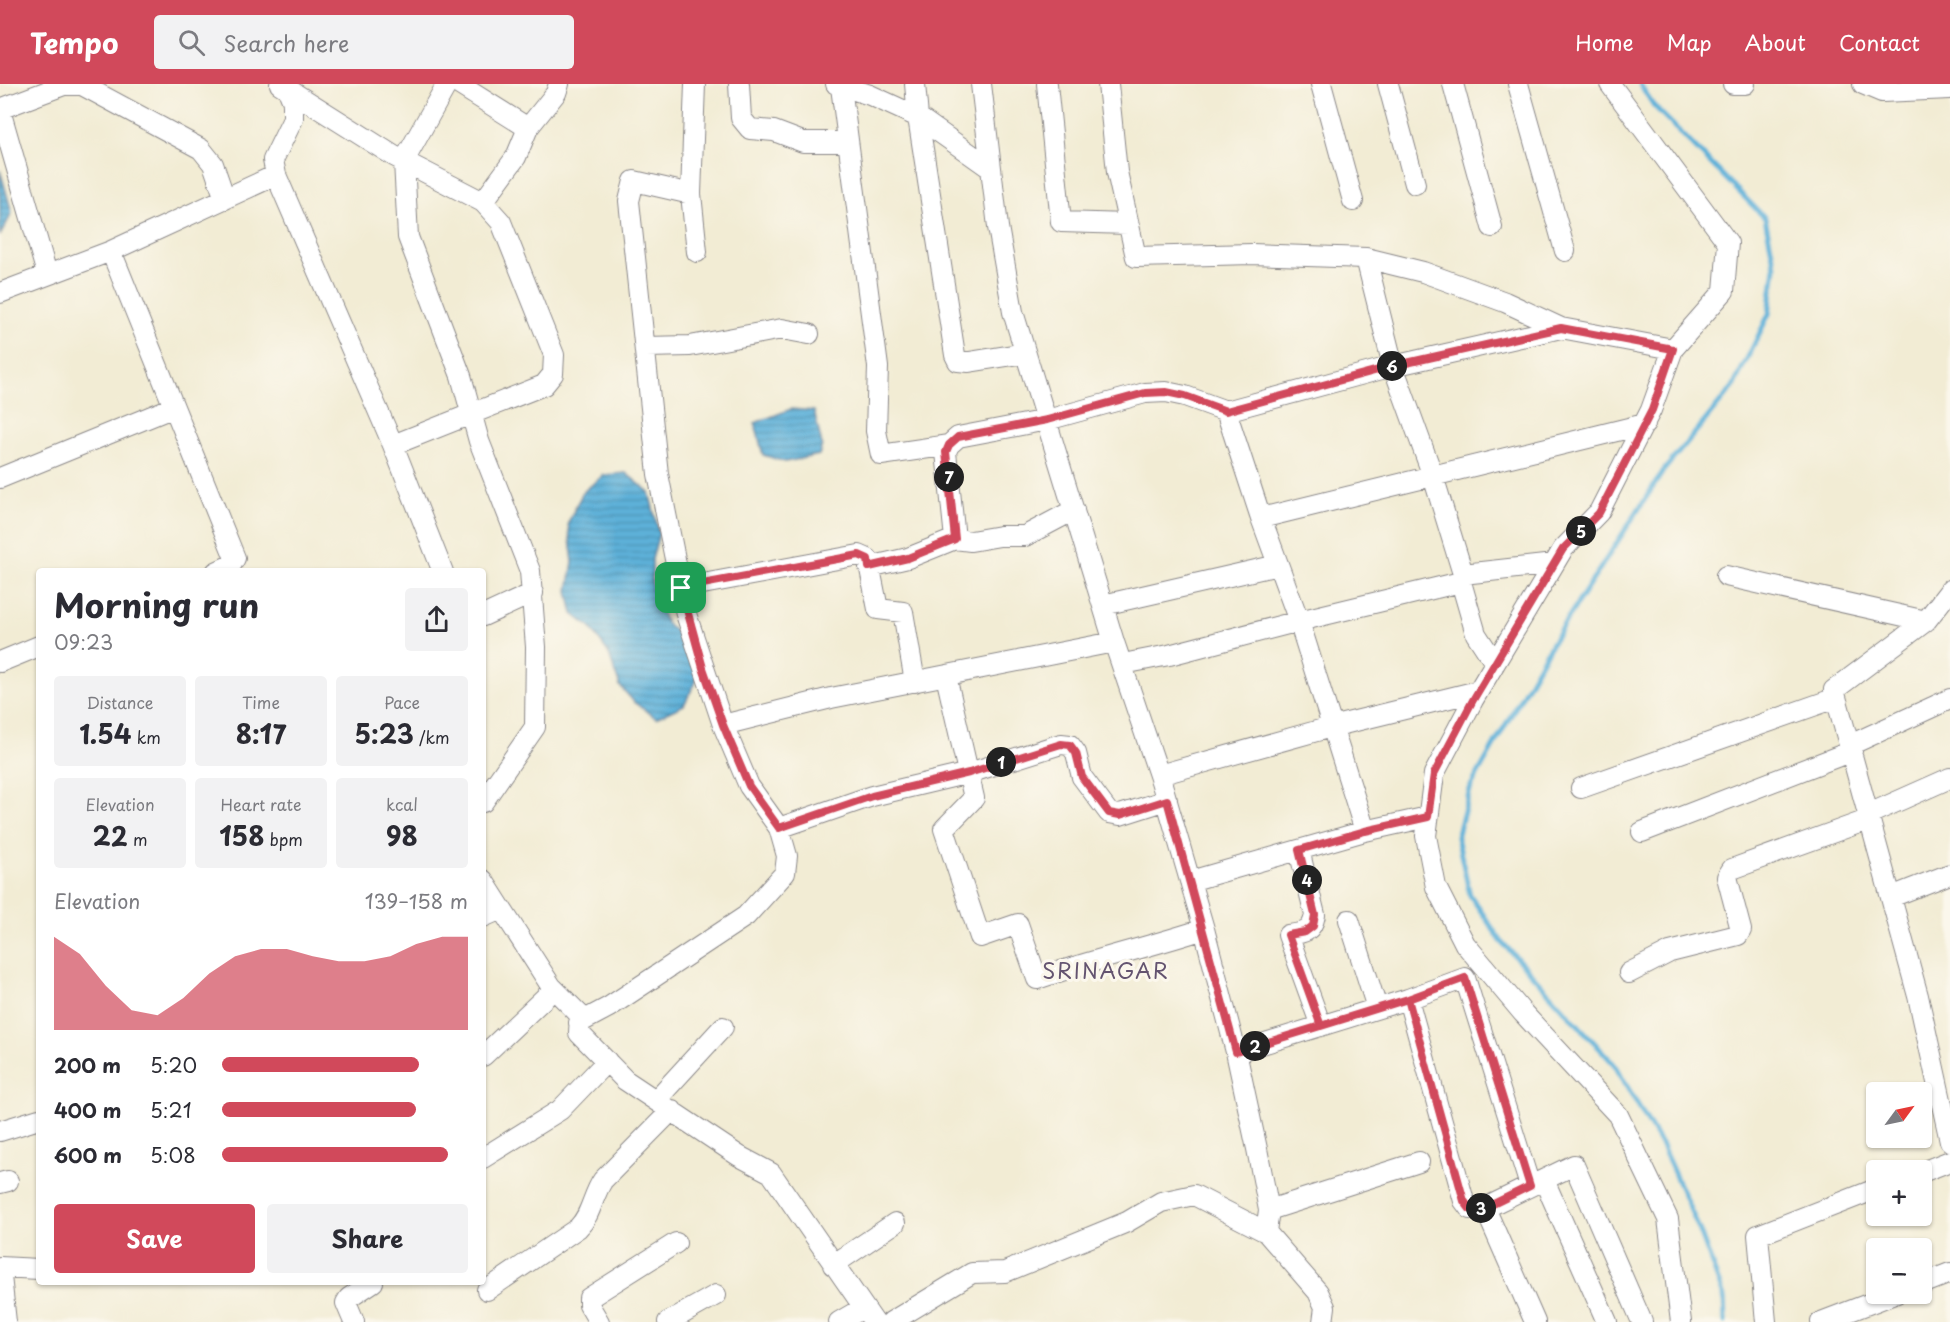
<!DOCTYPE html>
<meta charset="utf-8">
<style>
body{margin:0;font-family:"Playpen Sans",sans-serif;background:#f2f2f3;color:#2b2b33;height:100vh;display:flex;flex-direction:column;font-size:22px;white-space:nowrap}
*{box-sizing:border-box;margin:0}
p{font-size:20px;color:#7c7c81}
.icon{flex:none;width:33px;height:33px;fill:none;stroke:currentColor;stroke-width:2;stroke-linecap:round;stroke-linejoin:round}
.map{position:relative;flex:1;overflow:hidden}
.panel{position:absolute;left:36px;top:484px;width:450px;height:717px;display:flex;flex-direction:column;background:#fff;border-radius:6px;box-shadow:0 2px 4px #0004}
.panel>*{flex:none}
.needle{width:39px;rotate:57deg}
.tools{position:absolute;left:1866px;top:998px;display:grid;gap:12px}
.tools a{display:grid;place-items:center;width:66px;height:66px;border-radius:6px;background:#fff;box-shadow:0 2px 4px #0004;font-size:30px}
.pin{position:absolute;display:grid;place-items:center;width:51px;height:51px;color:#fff;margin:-26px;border-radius:12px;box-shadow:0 3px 9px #0006}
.km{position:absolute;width:30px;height:30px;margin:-15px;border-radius:50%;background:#222;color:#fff;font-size:16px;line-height:30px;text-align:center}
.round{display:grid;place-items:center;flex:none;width:63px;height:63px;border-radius:6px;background:#f2f2f3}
.head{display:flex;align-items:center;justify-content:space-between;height:102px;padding:0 18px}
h1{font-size:33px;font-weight:700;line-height:45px}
.stats{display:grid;grid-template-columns:repeat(3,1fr);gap:9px;height:102px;padding:6px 18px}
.stats div{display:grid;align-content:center;border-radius:6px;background:#f2f2f3;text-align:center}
.stats b{font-size:26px;font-weight:700}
.stats small{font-size:16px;font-weight:400}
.stats p{font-size:16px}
.chart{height:168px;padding:12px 18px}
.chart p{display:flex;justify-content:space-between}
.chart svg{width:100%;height:108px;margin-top:6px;fill:#d1495b;opacity:.7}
.action{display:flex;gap:12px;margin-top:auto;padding:12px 18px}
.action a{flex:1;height:69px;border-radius:6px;background:#d1495b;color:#fff;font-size:24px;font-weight:700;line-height:69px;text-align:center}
.action a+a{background:#f2f2f3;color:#2b2b33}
ul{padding:0 18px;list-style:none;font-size:20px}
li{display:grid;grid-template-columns:96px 72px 1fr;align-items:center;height:45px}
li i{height:15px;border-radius:8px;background:#d1495b}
header{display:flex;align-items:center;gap:36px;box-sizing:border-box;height:84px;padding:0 30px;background:#d1495b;color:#fff}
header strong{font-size:28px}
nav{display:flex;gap:33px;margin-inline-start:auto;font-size:21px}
.search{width:420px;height:54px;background:#f2f2f3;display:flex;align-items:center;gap:15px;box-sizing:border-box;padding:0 21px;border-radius:6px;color:#7c7c81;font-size:22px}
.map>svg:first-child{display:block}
</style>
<header>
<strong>Tempo</strong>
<div class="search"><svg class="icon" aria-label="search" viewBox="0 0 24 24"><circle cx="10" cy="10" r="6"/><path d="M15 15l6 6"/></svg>Search here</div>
<nav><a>Home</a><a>Map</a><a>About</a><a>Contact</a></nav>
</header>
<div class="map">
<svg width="1950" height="1238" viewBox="0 0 1950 1238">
<defs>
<pattern id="water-rules" width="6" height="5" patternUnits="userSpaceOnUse" patternTransform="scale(1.5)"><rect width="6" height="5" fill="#5db1d9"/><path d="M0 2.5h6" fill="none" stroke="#4c90b1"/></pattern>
</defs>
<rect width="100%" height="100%" fill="#fbf7ec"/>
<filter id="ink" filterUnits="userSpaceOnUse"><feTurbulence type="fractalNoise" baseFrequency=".0167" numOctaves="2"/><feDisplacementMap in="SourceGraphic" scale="12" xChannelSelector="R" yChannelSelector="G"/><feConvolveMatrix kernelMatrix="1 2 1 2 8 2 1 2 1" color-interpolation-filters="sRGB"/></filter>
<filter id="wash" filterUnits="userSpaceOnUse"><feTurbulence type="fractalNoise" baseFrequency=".008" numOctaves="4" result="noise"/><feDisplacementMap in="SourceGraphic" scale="24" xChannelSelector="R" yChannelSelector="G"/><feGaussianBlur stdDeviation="1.35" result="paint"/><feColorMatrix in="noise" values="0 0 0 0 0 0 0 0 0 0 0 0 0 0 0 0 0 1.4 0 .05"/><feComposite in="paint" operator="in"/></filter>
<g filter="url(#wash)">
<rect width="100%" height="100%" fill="#f2ecd4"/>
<path fill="url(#water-rules)" stroke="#406a8a" stroke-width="1.5" d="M0,86L12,129L0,152Z
M791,325L814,327L822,361L819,371L785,378L763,371L755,339Z
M626,389L649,408L659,449L652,475V506L666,539L683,554L699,591L684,621L656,634L635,619L620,602L608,568L590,543L573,530L568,507L573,478L568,439L583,408L604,391Z"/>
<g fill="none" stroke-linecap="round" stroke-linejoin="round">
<path stroke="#5db1d9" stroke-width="5" d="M1640,0L1654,22L1765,134L1775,183L1769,230L1733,303L1664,386L1553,557L1471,702L1457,753L1470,811L1501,857L1614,980L1662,1062L1699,1145L1724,1213L1725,1238"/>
</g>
</g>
<g filter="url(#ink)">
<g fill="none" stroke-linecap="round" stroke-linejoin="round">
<g stroke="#8a8788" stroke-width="22">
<path id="street" d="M280,0L394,72L483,118L501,138L554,271L553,290L544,301L393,361
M447,0L404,77L408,153L461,292L479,357L530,487L536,563L535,643L483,718
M458,0L528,44L516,73L483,118
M695,0L691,110L634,97L629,117L658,390L686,530L723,641L749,702L779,744L872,712L969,689L1061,660L1070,661L1076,669L1082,693L1109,729L1120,731L1167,716
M739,0L741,34L750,45L774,47L803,58H848
M836,0L870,11L918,33L990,84
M915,0L918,33L955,271L958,277L969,278L1025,269
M981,0L998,143L1013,228L1114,558L1161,697L1204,845L1236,968L1257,1065L1269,1126L1266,1148
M1047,0L1061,138L1128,140
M1108,0L1117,88L1136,173L1252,170L1366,174L1423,188L1505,218L1561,244
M1321,0L1353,117
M1388,0L1415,100
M1453,0L1492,143
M1518,0L1565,167
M1610,0L1728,159L1724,207L1673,265
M1733,0H1745
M1863,0L1882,8L1950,5
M841,3L878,283L876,347L881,371L949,361
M0,25L64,1H82L201,65L213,80L225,115
M0,26L47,190
M528,44L556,9L559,0
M276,91L273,76L293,35V18L288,6
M691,110L697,168
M111,167L235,474L231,481L216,488
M0,209L111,167L276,91L393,361L443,488
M646,263L690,262L782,245L809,250
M0,394L174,323
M1261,434L1645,340
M955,455L971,457L1000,452H1025L1074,426
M869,483L908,474L955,455L946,368L949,361L958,353L1047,336L1145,309L1166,308L1185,312L1226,327L1393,282L1561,244L1673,265L1651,326L1599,428L1563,465L1473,616L1434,690L1426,752L1436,803L1465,860L1523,929L1618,1031L1668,1135L1681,1238
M1463,490L1554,480
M1726,492L1926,537
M1461,498L1476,550L1495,579
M681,504L859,471L868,475L878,525L903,528L915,598
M1950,506L1926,537L1834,606L1918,912L1950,1057
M1103,521L1278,481
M483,532L533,509
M0,578L39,562
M1123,580L1169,571L1299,537L1261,434L1226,327
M946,592L974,714L944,745L980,853L1018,840L1037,895C1092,876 1149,863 1204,845
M723,641L831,614L1114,558
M1850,661L1950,615
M1159,691L1331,643L1478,607
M1581,704L1836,614
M1869,730L1950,694
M1365,747L1428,733
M1642,748L1852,667
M1299,766L1315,831C1312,848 1304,849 1288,851L1321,942
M483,796L551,902L580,931L579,949L625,996L739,1072L771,1089L874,1238
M1190,797L1365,747L1299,537L1461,498L1463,490L1433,392L1393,282L1366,174
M1891,813L1950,790
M483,833L501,825
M1349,836L1377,924
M1629,889L1670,868L1738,851L1741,846L1727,793L1732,785L1870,735
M1408,915L1465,894L1530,1102
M579,939L609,923L746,832L785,789L787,772L779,744
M1236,968L1408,915L1464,1117L1470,1125L1485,1124L1535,1238
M483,972L554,905
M656,1016L723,943
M0,1047L39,1035
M483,1074L560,1026L607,977
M1922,1088L1950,1077
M1544,1096L1607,1238
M0,1099L8,1097
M1485,1124L1574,1081L1642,1238
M1269,1126L1419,1078
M833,1181L895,1139
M1922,1200L1950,1189
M487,1206L578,1144C592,1130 592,1112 603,1096L672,1026
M6,1238L0,1183L39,1185
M354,1238L346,1219L349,1214L373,1198
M599,1238L589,1221V1214L676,1159
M668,1238L716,1211
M839,1238L863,1224
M891,1238L972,1189L1005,1188L1127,1138L1161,1118L1194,1111L1266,1148L1318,1208L1325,1223L1323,1238
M1766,1238L1758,1151L1876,1105
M1821,1238L1897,1209"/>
</g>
<use href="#street" stroke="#fff" stroke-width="20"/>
</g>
</g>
<g fill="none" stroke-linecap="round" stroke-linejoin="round" filter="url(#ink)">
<g stroke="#fff" stroke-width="12">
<path id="route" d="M681,504L703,584L723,641L749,702L779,744L872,712L969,689L1061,660L1070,661L1076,669L1082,693L1109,729L1120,731L1167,716L1236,968L1408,915L1465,894L1530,1102L1485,1124L1470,1125L1464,1117L1408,915L1321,942L1288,851L1305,848L1313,842L1315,831L1299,766L1365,747L1428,733L1434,690L1473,616L1563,465L1599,429L1652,326L1673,265L1561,244L1393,282L1226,327L1185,312L1166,308L1145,309L1047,336L958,353L949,361L946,368L955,455L908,474L869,483L868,475L859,471L681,504"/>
</g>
<use href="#route" stroke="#d1495b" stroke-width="8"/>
</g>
<g text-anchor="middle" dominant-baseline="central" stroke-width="6" stroke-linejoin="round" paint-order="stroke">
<g font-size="21" letter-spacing="1.5" fill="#645470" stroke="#fbf7ec">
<text x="1106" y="886">SRINAGAR</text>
</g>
</g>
</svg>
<div class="tools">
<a><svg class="needle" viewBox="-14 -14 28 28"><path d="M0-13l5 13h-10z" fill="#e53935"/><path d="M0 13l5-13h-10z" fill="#7c7c81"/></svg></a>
<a>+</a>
<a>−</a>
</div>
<div class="pin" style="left:681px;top:504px;background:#1e9e55"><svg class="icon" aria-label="arrive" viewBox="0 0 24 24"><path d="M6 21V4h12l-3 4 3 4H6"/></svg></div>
<b class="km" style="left:1001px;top:678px">1</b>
<b class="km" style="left:1255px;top:962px">2</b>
<b class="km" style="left:1481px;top:1124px">3</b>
<b class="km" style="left:1307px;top:796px">4</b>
<b class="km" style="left:1581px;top:447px">5</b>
<b class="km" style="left:1392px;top:282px">6</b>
<b class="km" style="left:949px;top:393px">7</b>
<section class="panel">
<div class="head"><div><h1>Morning run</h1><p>09:23</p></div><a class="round"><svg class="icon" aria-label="share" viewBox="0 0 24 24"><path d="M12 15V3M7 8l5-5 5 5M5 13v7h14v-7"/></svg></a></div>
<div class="stats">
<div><p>Distance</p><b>1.54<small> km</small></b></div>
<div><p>Time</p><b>8:17</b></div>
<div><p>Pace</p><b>5:23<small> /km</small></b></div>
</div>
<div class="stats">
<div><p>Elevation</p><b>22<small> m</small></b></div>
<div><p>Heart rate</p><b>158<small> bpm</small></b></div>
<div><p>kcal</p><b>98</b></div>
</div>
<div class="chart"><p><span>Elevation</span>139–158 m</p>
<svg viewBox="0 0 160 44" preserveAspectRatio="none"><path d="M0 44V6L10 13L20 26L30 36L40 38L50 31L60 21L70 14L80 11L90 11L100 14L110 16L120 16L130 14L140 9L150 6L160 6V44z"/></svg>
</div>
<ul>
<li><b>200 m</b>5:20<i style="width:80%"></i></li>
<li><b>400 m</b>5:21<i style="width:79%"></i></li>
<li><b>600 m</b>5:08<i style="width:92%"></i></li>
</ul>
<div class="action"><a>Save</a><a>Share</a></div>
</section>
</div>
